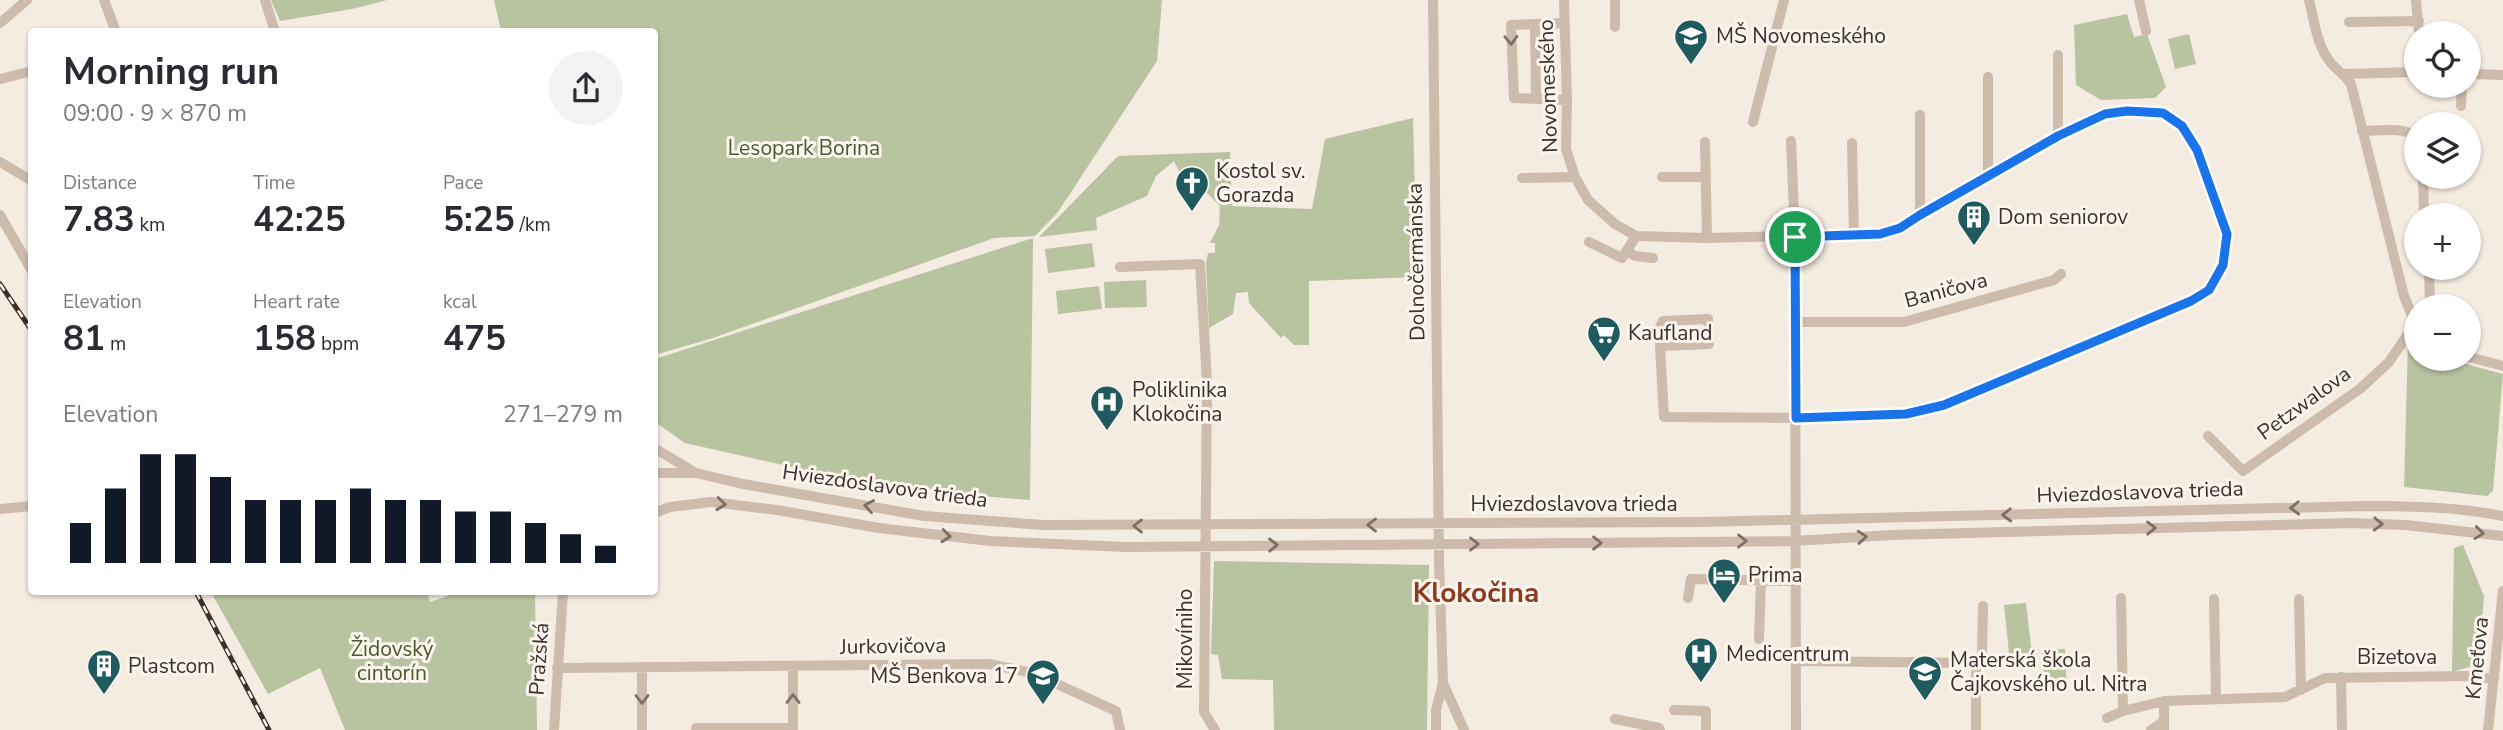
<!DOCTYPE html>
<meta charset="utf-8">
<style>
body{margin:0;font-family:"Nunito Sans",sans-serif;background:#f2f2f3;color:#2b2b33;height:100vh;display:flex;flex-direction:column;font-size:26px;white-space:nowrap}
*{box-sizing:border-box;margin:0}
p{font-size:23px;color:#7c7c81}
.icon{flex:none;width:38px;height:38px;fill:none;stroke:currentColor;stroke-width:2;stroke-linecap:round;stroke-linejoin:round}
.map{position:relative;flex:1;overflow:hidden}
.details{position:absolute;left:28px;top:28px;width:630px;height:567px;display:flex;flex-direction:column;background:#fff;border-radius:7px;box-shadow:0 2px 5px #0004}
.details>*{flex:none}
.tools{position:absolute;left:2404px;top:21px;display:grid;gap:14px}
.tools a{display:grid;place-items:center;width:77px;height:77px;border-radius:50%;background:#fff;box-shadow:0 2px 5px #0004;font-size:35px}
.pin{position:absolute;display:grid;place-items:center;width:60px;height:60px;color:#fff;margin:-30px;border:4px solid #fff;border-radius:50%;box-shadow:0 2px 7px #0007}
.round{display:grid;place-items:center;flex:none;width:74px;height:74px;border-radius:37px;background:#f2f2f3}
.summary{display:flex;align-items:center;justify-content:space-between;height:119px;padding:0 35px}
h1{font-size:38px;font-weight:700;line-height:52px}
.stats{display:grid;grid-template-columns:repeat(3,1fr);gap:10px;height:119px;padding:7px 35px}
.stats div{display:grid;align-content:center}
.stats b{font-size:35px;font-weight:700}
.stats small{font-size:19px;font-weight:400}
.stats p{font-size:19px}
.chart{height:196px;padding:14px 35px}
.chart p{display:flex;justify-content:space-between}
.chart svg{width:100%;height:126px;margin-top:7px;stroke:#111827;stroke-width:6}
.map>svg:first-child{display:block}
</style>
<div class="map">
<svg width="2503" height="730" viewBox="0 0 2503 730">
<rect width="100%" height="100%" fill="#f4ebe1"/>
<path fill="#b8c4a0" d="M271,0H387L352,9L280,21Z
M494,0H1162L1157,61L1058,212L1035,236L994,238L713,338L655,355L654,32L501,31Z
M2127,14L2134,37L2147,34L2166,87L2155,98L2101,100L2076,85L2074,25Z
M2189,34L2196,64L2175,69L2168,39Z
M1413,118L1417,277L1309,281V345H1294L1284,335L1281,338L1249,303L1248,292L1236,293L1233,314L1209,328L1206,263L1208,253H1215V243H1210L1219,225L1220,206L1206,192L1185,184L1174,161L1156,176L1147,196L1096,218L1097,230L1039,237L1118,156L1230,152L1232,206L1312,209L1325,139Z
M1033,238L1030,500L968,495L810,471L685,443L655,422V359Z
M1092,243L1095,267L1048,273L1045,249Z
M1146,280L1147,307L1105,308L1104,282Z
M1099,286L1102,309L1058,314L1056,291Z
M2417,336V359H2447L2503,374L2493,491L2487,496L2404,487L2408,341Z
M2463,545L2484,596L2483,609L2477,659L2469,667L2452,672L2454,548Z
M1214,561L1429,565L1427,730H1274L1273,680L1222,679L1218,655L1211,654Z
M211,592H427L430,602L448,596L447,592H535L537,730H345L320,668L268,694Z
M2026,603L2033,663H2010L2004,605Z
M2065,649L2067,691L2045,693L2042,650Z"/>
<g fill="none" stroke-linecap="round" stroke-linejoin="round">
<path stroke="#cdbbac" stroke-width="10" d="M104,0L116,32
M265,0L275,32
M1433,0L1439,561L1443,683L1436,710V730
M1564,0L1567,100L1566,149L1575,177L1588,200L1615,224L1636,236L1707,238L1880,234L1900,228L1920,215L2058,137L2105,114L2128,111L2163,113L2182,126L2197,150L2227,234L2223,265L2209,291L2191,301L1944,405L1906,414L1803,418L1664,417L1659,329L1663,321L1708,319L1709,344L1661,346
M1615,0V27
M2139,0L2146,31
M2309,0C2314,20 2317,47 2331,63C2338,71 2345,75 2351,84L2404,296L2417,328
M2416,0L2419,33
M2349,22L2419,21
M0,23L27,0
M1564,23L1511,25L1514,98L1567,100
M1535,24L1536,99
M2058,55V137
M2344,74L2417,72
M2469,74L2503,75
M1,79L32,71
M2461,106L2462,86
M1920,115V215
M1753,122L1784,0
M2362,131C2379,131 2403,126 2417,137
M1791,141L1795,237L1796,730
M1705,142L1707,238
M1852,143L1854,236
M0,162L32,181
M1662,177H1705
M2423,177L2424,215
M1522,178L1575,177
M1988,178V77
M0,215L32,271
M1589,242L1622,258L1636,236
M1627,251L1635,256L1653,258
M1120,267L1200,264L1207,381L1204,712L1215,730
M2429,268L2430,306
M1794,322H1904L2054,280L2061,274
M2469,357L2503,366
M2208,436L2243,471L2361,388L2389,362L2414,325
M654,448L696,473L743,484L924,516L1044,525L1702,522L2364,506C2411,506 2457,507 2503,516
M654,473H693
M0,509L32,506
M654,513L670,507L711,502L777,510L879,528L990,541L1126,547L1794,541L1892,535L2351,523L2406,525L2503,536
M1688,598L1691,579L1795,581
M2121,598L2123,711
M2214,599L2216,698
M2299,599L2301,690
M1759,639L1761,582
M1796,661L1976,663V730
M1976,663L1982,657L1983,606
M793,667V730
M557,668L989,664L1033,673L1116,711L1120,730
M2341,677L2342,730
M1443,683L1464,730
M2164,701V730
M1674,710L1706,711V730
M2107,718L2123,711L2164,701L2285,697L2325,678L2468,676L2494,679
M1615,719L1659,728L1660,730
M696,728H793
M554,730L563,592
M642,730V668
M2151,730L2164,721
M2488,730L2503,591"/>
<g stroke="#3b302b" stroke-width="5">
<path id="rail" d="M0,284L32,331
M196,592L269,730"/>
</g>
<use href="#rail" stroke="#fbf5ee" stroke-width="2.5" stroke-dasharray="8" stroke-linecap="butt"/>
</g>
<defs><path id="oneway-chevron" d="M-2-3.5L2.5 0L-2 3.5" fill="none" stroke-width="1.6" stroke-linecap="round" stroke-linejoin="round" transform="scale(1.75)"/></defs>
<g stroke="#7d6f65">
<use href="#oneway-chevron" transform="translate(1511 40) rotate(88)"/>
<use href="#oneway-chevron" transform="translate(721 504) rotate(6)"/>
<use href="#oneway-chevron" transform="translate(869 506) rotate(-170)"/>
<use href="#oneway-chevron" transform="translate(2295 508) rotate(178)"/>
<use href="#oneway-chevron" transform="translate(2007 515) rotate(178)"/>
<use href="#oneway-chevron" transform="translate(2378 524) rotate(2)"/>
<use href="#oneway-chevron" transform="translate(1372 525) rotate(180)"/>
<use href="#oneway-chevron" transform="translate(1138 526) rotate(180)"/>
<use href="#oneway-chevron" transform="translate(2151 528) rotate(-1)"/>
<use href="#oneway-chevron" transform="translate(2479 533) rotate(7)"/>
<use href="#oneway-chevron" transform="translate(946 536) rotate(6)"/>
<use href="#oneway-chevron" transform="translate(1862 537) rotate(-4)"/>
<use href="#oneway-chevron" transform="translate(1742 541)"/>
<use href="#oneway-chevron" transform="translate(1597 543)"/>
<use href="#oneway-chevron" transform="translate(1474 544)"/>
<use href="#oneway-chevron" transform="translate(1273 545) rotate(-1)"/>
<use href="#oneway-chevron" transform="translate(642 699) rotate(90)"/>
<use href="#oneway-chevron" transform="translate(793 699) rotate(-90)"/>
</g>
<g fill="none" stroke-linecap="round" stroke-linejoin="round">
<g stroke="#fff" stroke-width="14">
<path id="route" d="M2127,111L2163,113L2182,126L2197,150L2227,234L2223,265L2209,290L2191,301L1944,405L1906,414L1796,418L1795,237L1880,234L1900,228L1920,215L2058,136L2105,114Z"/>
</g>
<use href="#route" stroke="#1a73e8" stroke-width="9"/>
</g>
<defs>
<g id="school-pin" transform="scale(1.75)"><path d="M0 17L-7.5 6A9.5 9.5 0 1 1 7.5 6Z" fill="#1f5a5e" stroke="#fbf5ee"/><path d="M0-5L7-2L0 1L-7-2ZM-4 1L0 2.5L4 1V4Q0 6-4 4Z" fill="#fff"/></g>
<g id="church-pin" transform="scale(1.75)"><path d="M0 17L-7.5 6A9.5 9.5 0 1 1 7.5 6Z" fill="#1f5a5e" stroke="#fbf5ee"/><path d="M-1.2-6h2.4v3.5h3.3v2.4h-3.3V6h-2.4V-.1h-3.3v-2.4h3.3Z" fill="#fff"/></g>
<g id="building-pin" transform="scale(1.75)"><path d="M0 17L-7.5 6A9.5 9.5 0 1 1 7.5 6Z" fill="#1f5a5e" stroke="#fbf5ee"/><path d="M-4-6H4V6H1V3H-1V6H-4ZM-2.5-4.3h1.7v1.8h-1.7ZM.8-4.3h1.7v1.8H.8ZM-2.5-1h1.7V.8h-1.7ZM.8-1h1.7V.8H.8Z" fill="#fff"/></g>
<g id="supermarket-pin" transform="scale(1.75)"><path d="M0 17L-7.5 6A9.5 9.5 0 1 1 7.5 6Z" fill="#1f5a5e" stroke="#fbf5ee"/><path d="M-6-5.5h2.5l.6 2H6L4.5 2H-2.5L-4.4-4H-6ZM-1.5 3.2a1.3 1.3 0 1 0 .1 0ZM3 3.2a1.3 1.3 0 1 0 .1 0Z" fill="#fff"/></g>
<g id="hospital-pin" transform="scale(1.75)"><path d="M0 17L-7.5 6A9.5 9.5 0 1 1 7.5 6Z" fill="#1f5a5e" stroke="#fbf5ee"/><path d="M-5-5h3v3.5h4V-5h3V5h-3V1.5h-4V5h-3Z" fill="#fff"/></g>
<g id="hotel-pin" transform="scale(1.75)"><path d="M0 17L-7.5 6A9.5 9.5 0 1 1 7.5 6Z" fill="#1f5a5e" stroke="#fbf5ee"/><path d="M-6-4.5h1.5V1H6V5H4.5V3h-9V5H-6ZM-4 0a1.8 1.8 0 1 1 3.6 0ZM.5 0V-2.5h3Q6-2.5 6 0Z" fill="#fff"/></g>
</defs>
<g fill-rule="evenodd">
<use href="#school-pin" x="1691" y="36"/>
<use href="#church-pin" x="1192" y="183"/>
<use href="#building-pin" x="1974" y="217"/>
<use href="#supermarket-pin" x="1604" y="333"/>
<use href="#hospital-pin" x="1107" y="402"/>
<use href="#hotel-pin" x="1724" y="575"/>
<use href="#hospital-pin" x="1701" y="654"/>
<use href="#building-pin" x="104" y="666"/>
<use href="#school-pin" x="1925" y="672"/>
<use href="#school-pin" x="1043" y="676"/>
</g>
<g text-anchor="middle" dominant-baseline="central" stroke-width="6" stroke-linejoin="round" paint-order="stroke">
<g font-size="21" fill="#3b302b" stroke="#fbf5ee" text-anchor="start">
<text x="1716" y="36">MŠ Novomeského</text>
<text x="1216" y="171">Kostol sv.<tspan x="1216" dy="24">Gorazda</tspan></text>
<text x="1998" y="217">Dom seniorov</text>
<text x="1628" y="333">Kaufland</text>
<text x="1132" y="390">Poliklinika<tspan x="1132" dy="24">Klokočina</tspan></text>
<text x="1748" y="575">Prima</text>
<text x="1726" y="654">Medicentrum</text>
<text x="1950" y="660">Materská škola<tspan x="1950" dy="24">Čajkovského ul. Nitra</tspan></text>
<text x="128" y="666">Plastcom</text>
<text x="1018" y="676" text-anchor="end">MŠ Benkova 17</text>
</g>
<g font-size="21" fill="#3b302b" stroke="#fbf5ee">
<text transform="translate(1548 86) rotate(-92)">Novomeského</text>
<text transform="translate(1416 262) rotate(-91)">Dolnočermánska</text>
<text transform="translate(1946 290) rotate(-15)">Baničova</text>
<text transform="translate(2304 403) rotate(-36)">Petzwalova</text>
<text transform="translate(885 486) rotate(8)">Hviezdoslavova trieda</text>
<text transform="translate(2140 492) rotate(-2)">Hviezdoslavova trieda</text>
<text x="1574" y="504">Hviezdoslavova trieda</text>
<text transform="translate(1185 639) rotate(-90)">Mikovíniho</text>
<text transform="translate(893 646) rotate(-1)">Jurkovičova</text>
<text x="2397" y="657">Bizetova</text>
<text transform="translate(2477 658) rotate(-84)">Kmeťova</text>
<text transform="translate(539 659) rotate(-86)">Pražská</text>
</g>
<g font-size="21" fill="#4a5a2e" stroke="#fbf5ee">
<text x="804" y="148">Lesopark Borina</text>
<text x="392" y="649">Židovský<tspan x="392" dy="24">cintorín</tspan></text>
</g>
<g font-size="28" font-weight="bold" fill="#8c3b22" stroke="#fbf5ee">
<text x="1476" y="593">Klokočina</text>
</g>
</g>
</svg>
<div class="tools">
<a><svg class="icon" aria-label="locate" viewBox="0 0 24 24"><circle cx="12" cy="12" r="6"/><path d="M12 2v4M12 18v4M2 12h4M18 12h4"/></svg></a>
<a><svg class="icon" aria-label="layers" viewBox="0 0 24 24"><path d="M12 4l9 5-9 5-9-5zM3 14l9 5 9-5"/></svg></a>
<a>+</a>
<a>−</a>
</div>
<div class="pin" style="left:1795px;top:237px;background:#1e9e55"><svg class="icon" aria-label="arrive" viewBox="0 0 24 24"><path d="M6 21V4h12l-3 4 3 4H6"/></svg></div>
<section class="details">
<div class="summary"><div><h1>Morning run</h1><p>09:00 · 9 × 870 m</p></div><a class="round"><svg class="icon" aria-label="share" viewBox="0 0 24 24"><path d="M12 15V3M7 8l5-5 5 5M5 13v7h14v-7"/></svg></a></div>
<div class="stats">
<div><p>Distance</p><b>7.83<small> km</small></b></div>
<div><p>Time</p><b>42:25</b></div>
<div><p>Pace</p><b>5:25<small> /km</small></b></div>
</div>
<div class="stats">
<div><p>Elevation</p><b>81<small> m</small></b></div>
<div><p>Heart rate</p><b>158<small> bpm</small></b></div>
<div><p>kcal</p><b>475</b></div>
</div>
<div class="chart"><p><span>Elevation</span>271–279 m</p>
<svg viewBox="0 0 160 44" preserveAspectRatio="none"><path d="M5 44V30M15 44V18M25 44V6M35 44V6M45 44V14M55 44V22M65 44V22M75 44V22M85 44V18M95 44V22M105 44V22M115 44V26M125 44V26M135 44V30M145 44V34M155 44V38"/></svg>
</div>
</section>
</div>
